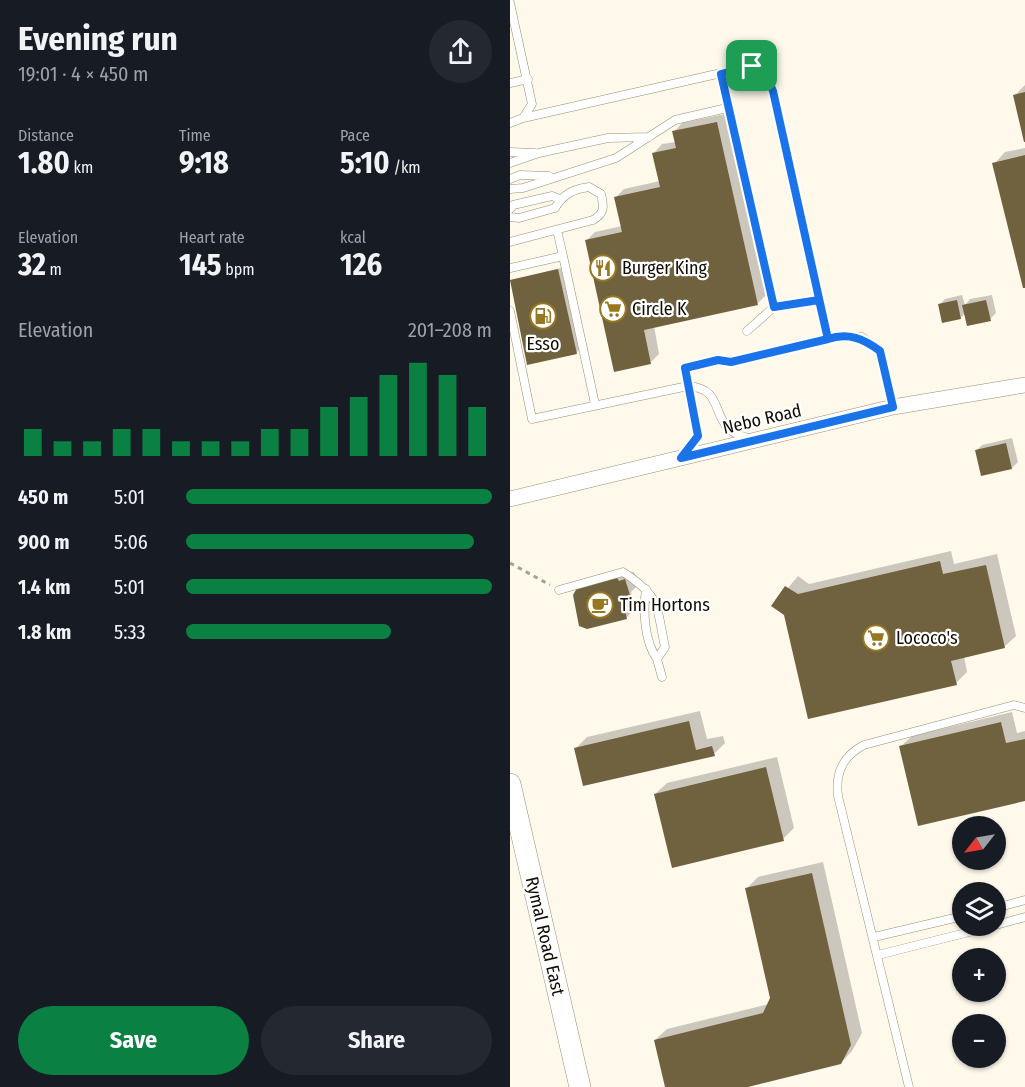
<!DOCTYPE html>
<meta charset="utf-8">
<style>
body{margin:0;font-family:"Fira Sans Condensed",sans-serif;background:#242831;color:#f1f3f6;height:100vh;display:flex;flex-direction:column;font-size:22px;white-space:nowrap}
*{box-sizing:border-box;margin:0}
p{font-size:20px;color:#9ea1a6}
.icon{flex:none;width:33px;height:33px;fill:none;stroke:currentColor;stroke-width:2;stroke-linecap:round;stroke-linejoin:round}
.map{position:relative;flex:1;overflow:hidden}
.sheet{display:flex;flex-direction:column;background:#171b24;width:510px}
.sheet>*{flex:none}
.needle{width:39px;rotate:239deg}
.fabs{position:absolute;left:442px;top:816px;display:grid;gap:12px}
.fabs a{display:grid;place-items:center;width:54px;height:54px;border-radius:50%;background:#171b24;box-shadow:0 2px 4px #0004;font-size:30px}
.pin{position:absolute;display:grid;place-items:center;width:51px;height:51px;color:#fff;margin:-26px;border-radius:12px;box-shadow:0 3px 9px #0006}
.round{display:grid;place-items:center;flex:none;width:63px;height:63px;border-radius:32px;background:#242831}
.headline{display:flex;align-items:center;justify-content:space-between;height:102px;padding:0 18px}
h1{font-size:33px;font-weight:700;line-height:45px}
.stats{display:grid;grid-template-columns:repeat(3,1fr);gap:9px;height:102px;padding:6px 18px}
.stats div{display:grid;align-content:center}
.stats b{font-size:30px;font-weight:700}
.stats small{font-size:16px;font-weight:400}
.stats p{font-size:16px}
.chart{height:168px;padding:12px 18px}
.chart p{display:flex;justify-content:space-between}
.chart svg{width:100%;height:108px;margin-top:6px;stroke:#0b8043;stroke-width:6}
.action{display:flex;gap:12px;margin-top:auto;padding:12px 18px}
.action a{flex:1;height:69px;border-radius:36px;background:#0b8043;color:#fff;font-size:24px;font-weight:700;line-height:69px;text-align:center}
.action a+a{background:#242831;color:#f1f3f6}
ul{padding:0 18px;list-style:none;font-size:20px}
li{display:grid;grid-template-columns:96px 72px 1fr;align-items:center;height:45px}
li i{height:15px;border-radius:8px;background:#0b8043}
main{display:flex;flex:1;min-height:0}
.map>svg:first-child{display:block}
</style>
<main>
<section class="sheet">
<div class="headline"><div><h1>Evening run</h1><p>19:01 · 4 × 450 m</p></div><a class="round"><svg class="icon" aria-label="share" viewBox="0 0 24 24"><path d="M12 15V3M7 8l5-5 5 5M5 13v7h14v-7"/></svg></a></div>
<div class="stats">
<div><p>Distance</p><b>1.80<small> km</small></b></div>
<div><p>Time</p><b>9:18</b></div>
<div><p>Pace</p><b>5:10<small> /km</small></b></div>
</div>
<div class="stats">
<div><p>Elevation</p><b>32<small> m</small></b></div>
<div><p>Heart rate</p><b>145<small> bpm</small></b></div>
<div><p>kcal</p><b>126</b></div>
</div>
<div class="chart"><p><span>Elevation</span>201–208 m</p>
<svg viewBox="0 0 160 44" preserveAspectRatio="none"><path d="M5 44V33M15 44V38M25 44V38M35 44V33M45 44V33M55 44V38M65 44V38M75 44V38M85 44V33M95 44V33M105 44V24M115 44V20M125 44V11M135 44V6M145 44V11M155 44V24"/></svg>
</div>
<ul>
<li><b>450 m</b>5:01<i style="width:100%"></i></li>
<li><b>900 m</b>5:06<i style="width:94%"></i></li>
<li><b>1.4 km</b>5:01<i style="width:100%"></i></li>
<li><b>1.8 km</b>5:33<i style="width:67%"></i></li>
</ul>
<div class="action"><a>Save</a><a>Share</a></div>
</section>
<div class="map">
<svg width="515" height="1087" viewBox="0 0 515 1087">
<rect width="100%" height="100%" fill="#fff9ec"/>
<path fill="#0003" d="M515,85V139L504,96Z
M215,114L256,295L247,304L144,326L149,354L141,362L77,240L85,232L112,226L105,198L114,189L150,181L144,153L152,144L166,142L164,132L172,123Z
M515,148V286L514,287L484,164L495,152Z
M51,268L69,350L66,353L1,280Z
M452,295L455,305L460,299L482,295L486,313L480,319L456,313L450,318L429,305L435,299Z
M502,438L508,462L502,468L466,451L472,445Z
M441,551L444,564L487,554L506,636L494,647L454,656L457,672L446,683L275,614L263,606L288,576L299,584Z
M116,570L118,573L124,572L128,585L121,592L125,609L116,618L78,580Z
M190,711L197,739L213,736L215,743L204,754L66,748L77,737Z
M502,712L507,733L515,731V799L410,825L390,747L402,736Z
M267,757L284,828L273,839L145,794L157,783Z
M313,862L352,1033L342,1051L331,1063L231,1087H157L145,1040L157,1029L259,1004L262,998L237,888L248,877Z"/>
<path fill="#70623e" d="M515,92V142H514L503,95Z
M207,122L248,305L134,330L141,364L104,372L75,240L112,232L104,197L150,187L142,153L166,148L162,131Z
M515,155V288H513L482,163Z
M48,269L67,354L17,365L0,280Z
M447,300L451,319L432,323L428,304Z
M476,300L481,321L457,326L452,305Z
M496,443L502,469L471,476L465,450Z
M430,561L433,574L476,565L495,648L441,661L447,685L298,719L274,615L261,606L275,586L288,594Z
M107,578L109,581L115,579L120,595L112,597L117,619L77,629L69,626L63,595L67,588Z
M179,721L186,750L202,746L205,756L73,786L64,748Z
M491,722L496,743L515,739V801L408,826L389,746Z
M256,767L274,841L162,868L144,794Z
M302,873L341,1045L331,1064L238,1087H155L144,1040L253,1013L260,998L235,888Z"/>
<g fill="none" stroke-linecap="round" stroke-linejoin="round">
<g stroke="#9a8e70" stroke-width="9">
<path id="lane" d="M0,3L22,104L13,118L0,123
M211,74L264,307L309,300
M0,83L18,79
M13,118L242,66L255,73L263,91L317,339
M0,152L25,153
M0,163L29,153L98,138L139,137
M0,179L10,175L39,176
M0,189L13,188L106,158L165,120L217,108
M0,209L3,205L42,196L50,199
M0,217L9,218L45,208C53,194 64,189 79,187L91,194C94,207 95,213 83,220L0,242
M47,230L53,256
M0,268L53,256L85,404
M0,311L22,419L178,386C220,389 195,428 238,438
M237,331L264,307
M174,455L188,436L175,368L208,360L221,362L326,336L352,337L370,351L383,407
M136,589C133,610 134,641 147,659
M49,590L113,572C151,597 146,605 155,647L147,659L152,677
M486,908L515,900
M486,925L515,917
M364,937L453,916
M368,955L483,926
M399,1087L328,796C325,772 333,756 354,745L504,705L515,708"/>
</g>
<g stroke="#9a8e70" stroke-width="16">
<path id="street" d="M0,499L383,407L515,385"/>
</g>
<g stroke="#9a8e70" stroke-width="22">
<path id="secondary" d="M0,784L70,1087"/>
</g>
<path stroke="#a7a196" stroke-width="3" stroke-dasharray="4.5 4.5" stroke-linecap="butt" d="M0,563L40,585"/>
<use href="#lane" stroke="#fff" stroke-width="8"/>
<use href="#street" stroke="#fff" stroke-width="15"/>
<use href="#secondary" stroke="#fff" stroke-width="21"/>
</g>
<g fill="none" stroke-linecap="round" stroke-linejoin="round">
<g stroke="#fff" stroke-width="12">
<path id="route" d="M242,66L211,74L264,307L309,300L318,339L221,362L208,360L175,368L188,436L171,458L383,407L370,351C354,339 338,332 318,339L263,91L255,73L242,66"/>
</g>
<use href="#route" stroke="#1a73e8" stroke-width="8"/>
</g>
<defs>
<g id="restaurant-ring" transform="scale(1.35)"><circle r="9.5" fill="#fff" stroke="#977720" stroke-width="1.5"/><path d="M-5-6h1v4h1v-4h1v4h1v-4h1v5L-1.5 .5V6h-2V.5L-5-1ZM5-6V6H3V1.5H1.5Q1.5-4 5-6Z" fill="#977720"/></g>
<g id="supermarket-ring" transform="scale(1.35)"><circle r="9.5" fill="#fff" stroke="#977720" stroke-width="1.5"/><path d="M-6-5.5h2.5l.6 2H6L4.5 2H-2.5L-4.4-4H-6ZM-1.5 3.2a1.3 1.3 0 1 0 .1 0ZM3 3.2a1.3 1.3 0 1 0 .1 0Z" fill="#977720"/></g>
<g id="fuel-ring" transform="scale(1.35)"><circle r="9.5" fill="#fff" stroke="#977720" stroke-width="1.5"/><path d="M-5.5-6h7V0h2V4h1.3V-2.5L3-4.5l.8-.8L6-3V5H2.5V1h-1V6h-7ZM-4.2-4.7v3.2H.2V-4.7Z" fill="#977720"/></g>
<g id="cafe-ring" transform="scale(1.35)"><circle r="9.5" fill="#fff" stroke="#977720" stroke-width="1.5"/><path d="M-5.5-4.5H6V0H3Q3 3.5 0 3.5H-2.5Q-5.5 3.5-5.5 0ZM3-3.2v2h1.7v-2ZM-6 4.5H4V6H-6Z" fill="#977720"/></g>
</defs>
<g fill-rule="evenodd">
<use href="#restaurant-ring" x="93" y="268"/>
<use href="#supermarket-ring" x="103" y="309"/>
<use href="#fuel-ring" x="33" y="316"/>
<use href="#cafe-ring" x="90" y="605"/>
<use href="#supermarket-ring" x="366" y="638"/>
</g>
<g text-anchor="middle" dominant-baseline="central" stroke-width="4.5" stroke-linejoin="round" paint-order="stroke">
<g font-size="18" fill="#110d04" stroke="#fff" text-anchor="start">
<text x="112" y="268">Burger King</text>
<text x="122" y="309">Circle K</text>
<text x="33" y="344" text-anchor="middle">Esso</text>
<text x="110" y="605">Tim Hortons</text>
<text x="386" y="638">Lococo's</text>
</g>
<g font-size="18" fill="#110d04" stroke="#fff">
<text transform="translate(252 419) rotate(-13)">Nebo Road</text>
<text transform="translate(35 936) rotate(77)">Rymal Road East</text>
</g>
</g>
</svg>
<div class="fabs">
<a><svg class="needle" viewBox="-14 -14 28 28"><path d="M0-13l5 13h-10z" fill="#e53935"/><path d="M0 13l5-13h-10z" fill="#9ea1a6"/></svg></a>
<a><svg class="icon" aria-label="layers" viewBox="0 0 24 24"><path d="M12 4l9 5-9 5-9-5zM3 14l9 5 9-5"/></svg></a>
<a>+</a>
<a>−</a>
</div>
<div class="pin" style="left:242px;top:66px;background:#1e9e55"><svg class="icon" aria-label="arrive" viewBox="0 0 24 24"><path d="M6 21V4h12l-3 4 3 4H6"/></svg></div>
</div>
</main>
